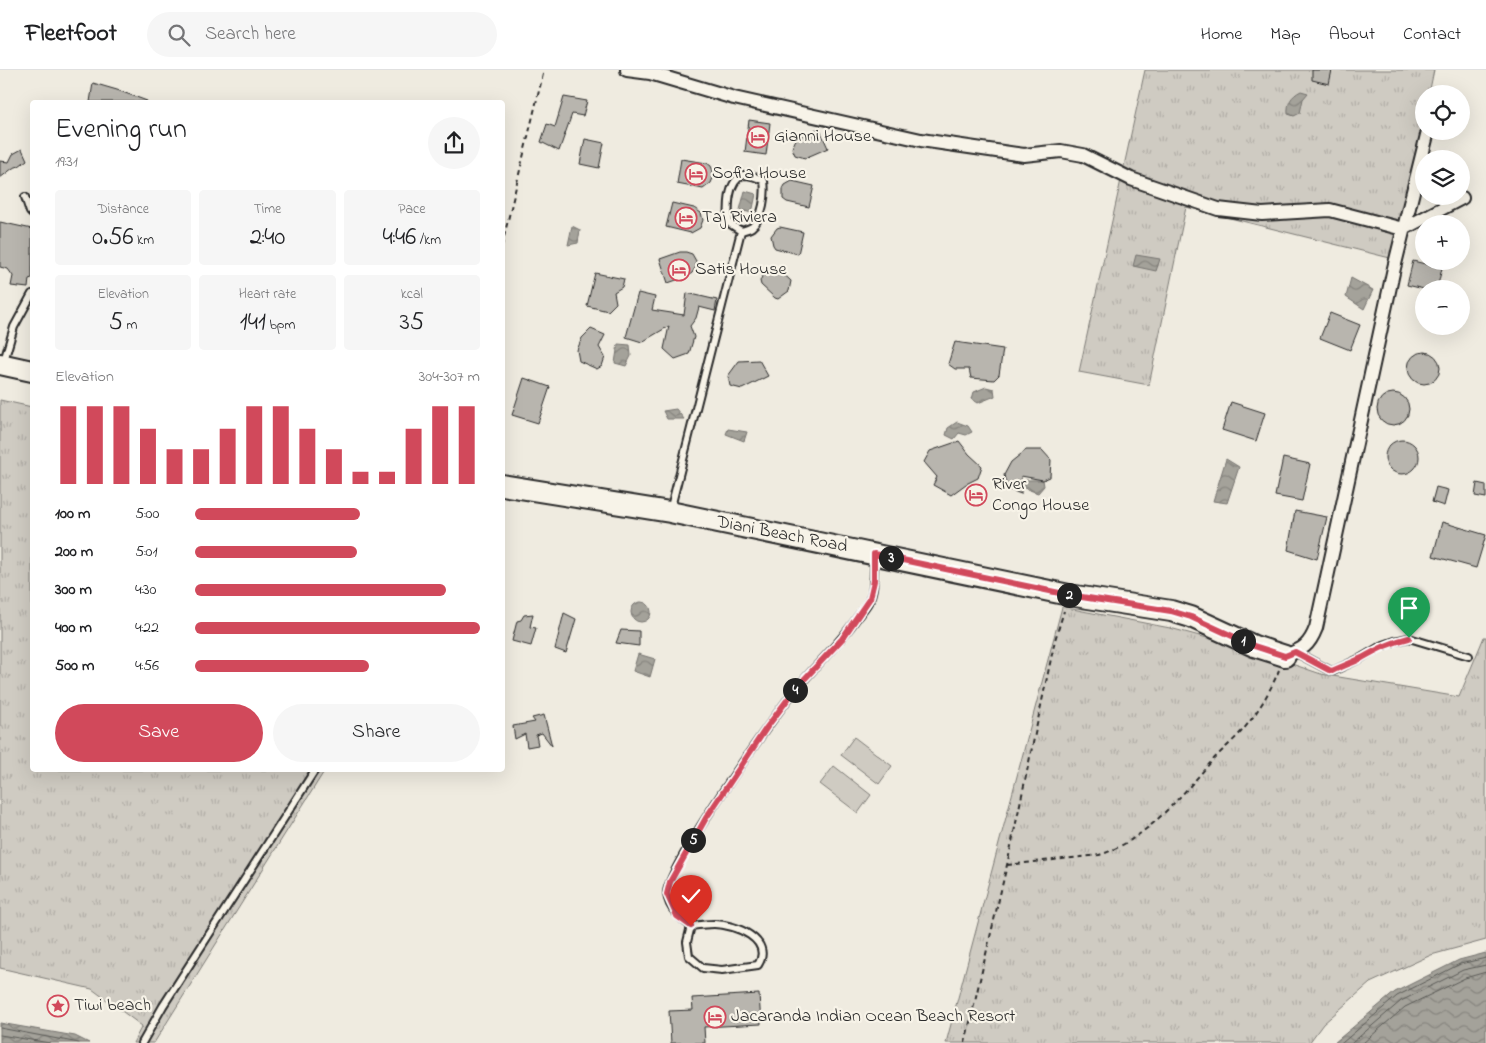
<!DOCTYPE html>
<meta charset="utf-8">
<style>
body{margin:0;font-family:"Indie Flower",sans-serif;background:#f6f6f6;color:#202124;height:100vh;display:flex;flex-direction:column;font-size:19px;white-space:nowrap}
*{box-sizing:border-box;margin:0}
p{font-size:16px;color:#757577}
.icon{flex:none;width:28px;height:28px;fill:none;stroke:currentColor;stroke-width:2;stroke-linecap:round;stroke-linejoin:round}
.map{position:relative;flex:1;overflow:hidden}
.details{position:absolute;left:30px;top:30px;width:475px;height:672px;display:flex;flex-direction:column;background:#fff;border-radius:5px;box-shadow:0 5px 20px #0002}
.details>*{flex:none}
.controls{position:absolute;left:1415px;top:15px;display:grid;gap:10px}
.controls a{display:grid;place-items:center;width:55px;height:55px;border-radius:50%;background:#fff;box-shadow:0 5px 20px #0002;font-size:25px}
.pin{position:absolute;display:grid;place-items:center;width:42px;height:42px;color:#fff;margin:-51px -21px;border-radius:50% 50% 50% 0;rotate:-45deg;box-shadow:0 0 5px #0007}
.pin .icon{rotate:45deg}
.km{position:absolute;width:25px;height:25px;margin:-12px;border-radius:50%;background:#222;color:#fff;font-size:14px;line-height:25px;text-align:center}
.round{display:grid;place-items:center;flex:none;width:52px;height:52px;border-radius:26px;background:#f6f6f6}
.head{display:flex;align-items:center;justify-content:space-between;height:85px;padding:0 25px}
h1{font-size:28px;font-weight:600;line-height:38px}
.stats{display:grid;grid-template-columns:repeat(3,1fr);gap:8px;height:85px;padding:5px 25px}
.stats div{display:grid;align-content:center;border-radius:5px;background:#f6f6f6;text-align:center}
.stats b{font-size:25px;font-weight:600}
.stats small{font-size:14px;font-weight:400}
.stats p{font-size:14px}
.chart{height:140px;padding:10px 25px}
.chart p{display:flex;justify-content:space-between}
.chart svg{width:100%;height:90px;margin-top:5px;stroke:#d1495b;stroke-width:6}
.button{display:flex;gap:10px;margin-top:auto;padding:10px 25px}
.button a{flex:1;height:58px;border-radius:30px;background:#d1495b;color:#fff;font-size:20px;font-weight:600;line-height:58px;text-align:center}
.button a+a{background:#f6f6f6;color:#202124}
ul{padding:0 25px;list-style:none;font-size:16px}
li{display:grid;grid-template-columns:80px 60px 1fr;align-items:center;height:38px}
li i{height:12px;border-radius:6px;background:#d1495b}
header{display:flex;align-items:center;gap:30px;box-sizing:border-box;height:70px;padding:0 25px;background:#fff;border-bottom:1px solid #e0e0e0}
header strong{font-size:24px}
nav{display:flex;gap:28px;margin-inline-start:auto;font-size:18px}
.search{width:350px;height:45px;background:#f6f6f6;display:flex;align-items:center;gap:12px;box-sizing:border-box;padding:0 18px;border-radius:28px;color:#757577;font-size:19px}
.map>svg:first-child{display:block}
</style>
<header>
<strong>Fleetfoot</strong>
<div class="search"><svg class="icon" aria-label="search" viewBox="0 0 24 24"><circle cx="10" cy="10" r="6"/><path d="M15 15l6 6"/></svg>Search here</div>
<nav><a>Home</a><a>Map</a><a>About</a><a>Contact</a></nav>
</header>
<div class="map">
<svg width="1486" height="973" viewBox="0 0 1486 973">
<defs>
<pattern id="grass-tufts" width="24" height="20" patternUnits="userSpaceOnUse" patternTransform="scale(1.25)"><rect width="24" height="20" fill="#cfcbc2"/><path d="M3 7l-1-3M5 7V3M7 7l1-3M15 17l-1-3M17 17v-4M19 17l1-3" fill="none" stroke="#b2aea7"/></pattern>
<pattern id="water-waves" width="16" height="10" patternUnits="userSpaceOnUse" patternTransform="scale(1.25)"><rect width="16" height="10" fill="#a4a29a"/><path d="M0 5q4-4 8 0t8 0" fill="none" stroke="#86847e"/></pattern>
</defs>
<rect width="100%" height="100%" fill="#efebe0"/>
<filter id="ink" filterUnits="userSpaceOnUse"><feTurbulence type="fractalNoise" baseFrequency=".02" numOctaves="2"/><feDisplacementMap in="SourceGraphic" scale="10" xChannelSelector="R" yChannelSelector="G"/><feConvolveMatrix kernelMatrix="1 2 1 2 8 2 1 2 1" color-interpolation-filters="sRGB"/></filter>
<g filter="url(#ink)">
<path fill="url(#grass-tufts)" stroke="#7d7b76" d="M1145,0H1434L1429,24H1424V49L1394,189L1186,137L1149,315L1079,302Z
M0,330L32,337V700H325L154,973H133L142,956L92,919L0,898Z
M1062,537L1170,558L1248,579L1321,604L1459,627L1484,567H1486V870L1431,885L1370,913L1323,954L1309,973H946Z"/>
<path fill="#cfcbc2" stroke="#7d7b76" d="M854,667L892,696L879,714L841,685Z
M834,696L871,725L858,743L820,714Z"/>
<path fill="url(#water-waves)" stroke="#74726e" d="M1301,21L1308,23L1303,29L1300,43L1294,46L1288,44C1287,33 1291,26 1301,21Z
M745,121L756,124L752,143L740,140Z
M572,156L580,160L578,173L568,175Z
M1136,185L1160,189L1156,201L1133,196Z
M1351,208L1373,220L1364,239L1346,227Z
M618,274L630,275L631,286L626,296L615,293Z
M986,317L994,319L995,326L978,333L972,329L974,322Z
M676,339L684,349H667L663,341Z
M957,352L968,356L972,362L966,365L959,363L954,369L946,365L948,358Z
M728,359L747,362L744,371L726,364Z
M1226,389L1239,397L1227,433L1213,431Z
M1025,410H1043L1044,416L1038,423L1024,418Z
M631 542a10 10 0 1 1 20 0a10 10 0 1 1-20 0Z
M638,584L655,589L650,607L633,601Z
M1486,883V973H1334L1395,922L1459,890Z
M0,953L75,966L89,973H0Z"/>
<g fill="none" stroke-linecap="round" stroke-linejoin="round">
<path stroke="#5b5b57" stroke-width="1" d="M0,958L79,973
M0,965L50,973
M1342,973L1397,926L1460,894L1486,888
M1352,973L1401,931L1463,900L1486,895
M1363,973L1405,937L1465,908L1486,902"/>
</g>
<path fill="#b8b5ae" stroke="#2b2b2b" d="M1312,0H1332L1329,14L1312,10Z
M93,13L117,20L147,31V32H90Z
M564,27L587,31L583,46L572,44L559,81L541,72L547,54L555,57Z
M749,50L770,53L766,85L745,82Z
M819,58L828,78L805,88L795,85L792,78L796,69Z
M585,69L604,73L599,98L580,94Z
M22,79L27,90L19,96L13,98L0,108V91L9,92L13,84Z
M681,89L707,93L711,96L713,101V108L711,113L703,119L677,114Z
M792,111L814,116L809,137L787,132L783,129V119L785,115Z
M672,133L694,138L701,143L703,150L700,158L691,163L666,157Z
M0,152L32,159V208L29,209L28,218L11,216L13,206L8,199L0,197Z
M780,157L803,162L798,184L775,178L773,175L771,166L777,158Z
M680,182H686L692,184L696,191V197L692,203L688,206L668,213L660,189Z
M1413,191L1442,198L1437,219H1424L1407,215Z
M773,197L777,198L791,211L789,221L778,229L775,228L761,215L760,211L764,202L768,198Z
M595,203L624,209L622,217L614,222L616,233L608,241L587,236Z
M638,223L655,227L652,240L684,245L687,223L717,230L715,241L699,237L696,248L690,256L694,267L689,284L675,289L664,279L669,256L642,272L626,267Z
M1330,243L1360,255L1350,280L1320,268Z
M591,259L605,265L599,277L605,287L602,296L597,299L579,291L577,280L582,268Z
M955,272L1003,279L999,305L994,310L971,308L969,299H955L948,294Z
M1408 298a16 16 0 1 1 32 0a16 16 0 1 1-32 0Z
M759,290L768,306L742,319L730,316L728,306L739,291Z
M524,308L550,317L538,353L512,345Z
M1377 339a16 16 0 1 1 32 0a16 16 0 1 1-32 0Z
M1231,332L1265,343L1256,371L1222,360Z
M1385 387a17 17 0 1 1 34 0a17 17 0 1 1-34 0Z
M959,371L969,384L982,396L978,408L966,414L951,425L933,415L937,407L924,392L930,381Z
M1026,380H1042L1051,390L1050,407L1043,410L1021,406V424L1007,419L1004,405L1011,392Z
M1283,388L1310,394L1302,431L1275,426Z
M1477,413L1486,415V428L1475,426Z
M1436,417L1448,420L1444,436L1432,432Z
M1295,441L1327,447L1317,489L1288,480Z
M1442,452L1486,465L1476,498L1433,486Z
M564,543L576,549L566,583L555,579Z
M533,544L530,557L536,558L531,576L512,571L517,551L521,550L524,545Z
M621,560L639,561V576L616,573Z
M544,645L552,676L542,663L536,665L538,675L527,677L525,664L515,669L513,656L535,652L532,648Z
M759,924L761,954L704,957L705,973H671L669,941L693,940L692,928Z"/>
<g fill="none" stroke-linecap="round" stroke-linejoin="round">
<g stroke="#2b2b2b" stroke-width="10">
<path id="lane" d="M743,105C752,105 757,107 764,111C766,124 763,148 752,157C749,159 745,160 741,161L729,153C728,138 727,112 743,105Z
M25,127L30,142L32,144
M4,291L14,257L32,224
M670,441L741,161
M1295,582L1329,600L1333,601L1361,588L1381,576L1395,571L1409,568L1469,586
M691,856C699,855 707,854 714,854C735,854 774,870 758,895L722,900L703,898L689,886L687,872L691,856C680,848 669,839 667,824C664,802 777,640 798,617C818,593 839,574 857,548C861,542 867,536 870,529C875,517 874,501 874,488
M142,973L163,936L315,700"/>
</g>
<g stroke="#2b2b2b" stroke-width="16">
<path id="street" d="M627,0L650,3L734,28L921,70L1024,85L1061,81L1083,85L1131,109L1218,139L1262,144L1330,140L1403,159L1462,128
M1285,586C1303,579 1309,576 1316,558L1394,198L1428,61"/>
</g>
<g stroke="#2b2b2b" stroke-width="24">
<path id="primary" d="M0,294L32,301
M502,415L670,442L1069,525L1171,541L1191,547L1254,576L1285,586"/>
</g>
<path stroke="#2b2b2b" stroke-width="2" stroke-dasharray="5 4" stroke-linecap="butt" d="M502,175L544,0
M1007,795L1099,785C1145,771 1181,726 1212,691C1221,681 1232,672 1241,662C1257,644 1270,622 1279,600
M965,973L1007,795L1055,570L1064,541"/>
<use href="#lane" stroke="#f7f3e8" stroke-width="6"/>
<use href="#street" stroke="#f7f3e8" stroke-width="12"/>
<use href="#primary" stroke="#f7f3e8" stroke-width="20"/>
</g>
</g>
<g fill="none" stroke-linecap="round" stroke-linejoin="round" filter="url(#ink)">
<g stroke="#fff" stroke-width="10">
<path id="route" d="M691,856L677,846L667,824L670,812L706,748L767,657L797,617L842,569L870,528L874,511V484L1069,525L1171,541L1191,547L1254,576L1285,586L1295,582L1329,600L1332,601C1342,596 1352,593 1362,588C1378,579 1391,572 1409,568"/>
</g>
<use href="#route" stroke="#d1495b" stroke-width="6"/>
</g>
<defs>
<g id="hotel-ring" transform="scale(1.125)"><circle r="9.5" fill="#f7f3e8" stroke="#d1495b" stroke-width="1.5"/><path d="M-6-4.5h1.5V1H6V5H4.5V3h-9V5H-6ZM-4 0a1.8 1.8 0 1 1 3.6 0ZM.5 0V-2.5h3Q6-2.5 6 0Z" fill="#d1495b"/></g>
<g id="sight-ring" transform="scale(1.125)"><circle r="9.5" fill="#f7f3e8" stroke="#d1495b" stroke-width="1.5"/><path d="M0-6L1.8-2.2L6-1.7L2.9 1.2L3.7 5.4L0 3.3L-3.7 5.4L-2.9 1.2L-6-1.7L-1.8-2.2Z" fill="#d1495b"/></g>
</defs>
<g fill-rule="evenodd">
<use href="#hotel-ring" x="758" y="67"/>
<use href="#hotel-ring" x="696" y="104"/>
<use href="#hotel-ring" x="686" y="148"/>
<use href="#hotel-ring" x="679" y="200"/>
<use href="#hotel-ring" x="976" y="425"/>
<use href="#sight-ring" x="58" y="936"/>
<use href="#hotel-ring" x="715" y="947"/>
</g>
<g text-anchor="middle" dominant-baseline="central" stroke-width="4.5" stroke-linejoin="round" paint-order="stroke">
<g font-size="18" fill="#2b2b2b" stroke="#f7f3e8" text-anchor="start">
<text x="774" y="67">Gianni House</text>
<text x="712" y="104">Sofia House</text>
<text x="702" y="148">Taj Riviera</text>
<text x="695" y="200">Satis House</text>
<text x="992" y="415">River<tspan x="992" dy="21">Congo House</tspan></text>
<text x="74" y="936">Tiwi beach</text>
<text x="731" y="947">Jacaranda Indian Ocean Beach Resort</text>
</g>
<g font-size="18" fill="#2b2b2b" stroke="#f7f3e8">
<text transform="translate(782 465) rotate(11)">Diani Beach Road</text>
</g>
</g>
</svg>
<div class="controls">
<a><svg class="icon" aria-label="locate" viewBox="0 0 24 24"><circle cx="12" cy="12" r="6"/><path d="M12 2v4M12 18v4M2 12h4M18 12h4"/></svg></a>
<a><svg class="icon" aria-label="layers" viewBox="0 0 24 24"><path d="M12 4l9 5-9 5-9-5zM3 14l9 5 9-5"/></svg></a>
<a>+</a>
<a>−</a>
</div>
<div class="pin" style="left:1409px;top:568px;background:#1e9e55"><svg class="icon" aria-label="arrive" viewBox="0 0 24 24"><path d="M6 21V4h12l-3 4 3 4H6"/></svg></div>
<div class="pin" style="left:691px;top:856px;background:#d93025"><svg class="icon" aria-label="check" viewBox="0 0 24 24"><path d="M5 12l5 5 9-10"/></svg></div>
<b class="km" style="left:1243px;top:571px">1</b>
<b class="km" style="left:1069px;top:525px">2</b>
<b class="km" style="left:891px;top:488px">3</b>
<b class="km" style="left:795px;top:620px">4</b>
<b class="km" style="left:693px;top:770px">5</b>
<section class="details">
<div class="head"><div><h1>Evening run</h1><p>19:31</p></div><a class="round"><svg class="icon" aria-label="share" viewBox="0 0 24 24"><path d="M12 15V3M7 8l5-5 5 5M5 13v7h14v-7"/></svg></a></div>
<div class="stats">
<div><p>Distance</p><b>0.56<small> km</small></b></div>
<div><p>Time</p><b>2:40</b></div>
<div><p>Pace</p><b>4:46<small> /km</small></b></div>
</div>
<div class="stats">
<div><p>Elevation</p><b>5<small> m</small></b></div>
<div><p>Heart rate</p><b>141<small> bpm</small></b></div>
<div><p>kcal</p><b>35</b></div>
</div>
<div class="chart"><p><span>Elevation</span>304–307 m</p>
<svg viewBox="0 0 160 44" preserveAspectRatio="none"><path d="M5 44V6M15 44V6M25 44V6M35 44V17M45 44V27M55 44V27M65 44V17M75 44V6M85 44V6M95 44V17M105 44V27M115 44V38M125 44V38M135 44V17M145 44V6M155 44V6"/></svg>
</div>
<ul>
<li><b>100 m</b>5:00<i style="width:58%"></i></li>
<li><b>200 m</b>5:01<i style="width:57%"></i></li>
<li><b>300 m</b>4:30<i style="width:88%"></i></li>
<li><b>400 m</b>4:22<i style="width:100%"></i></li>
<li><b>500 m</b>4:56<i style="width:61%"></i></li>
</ul>
<div class="button"><a>Save</a><a>Share</a></div>
</section>
</div>
